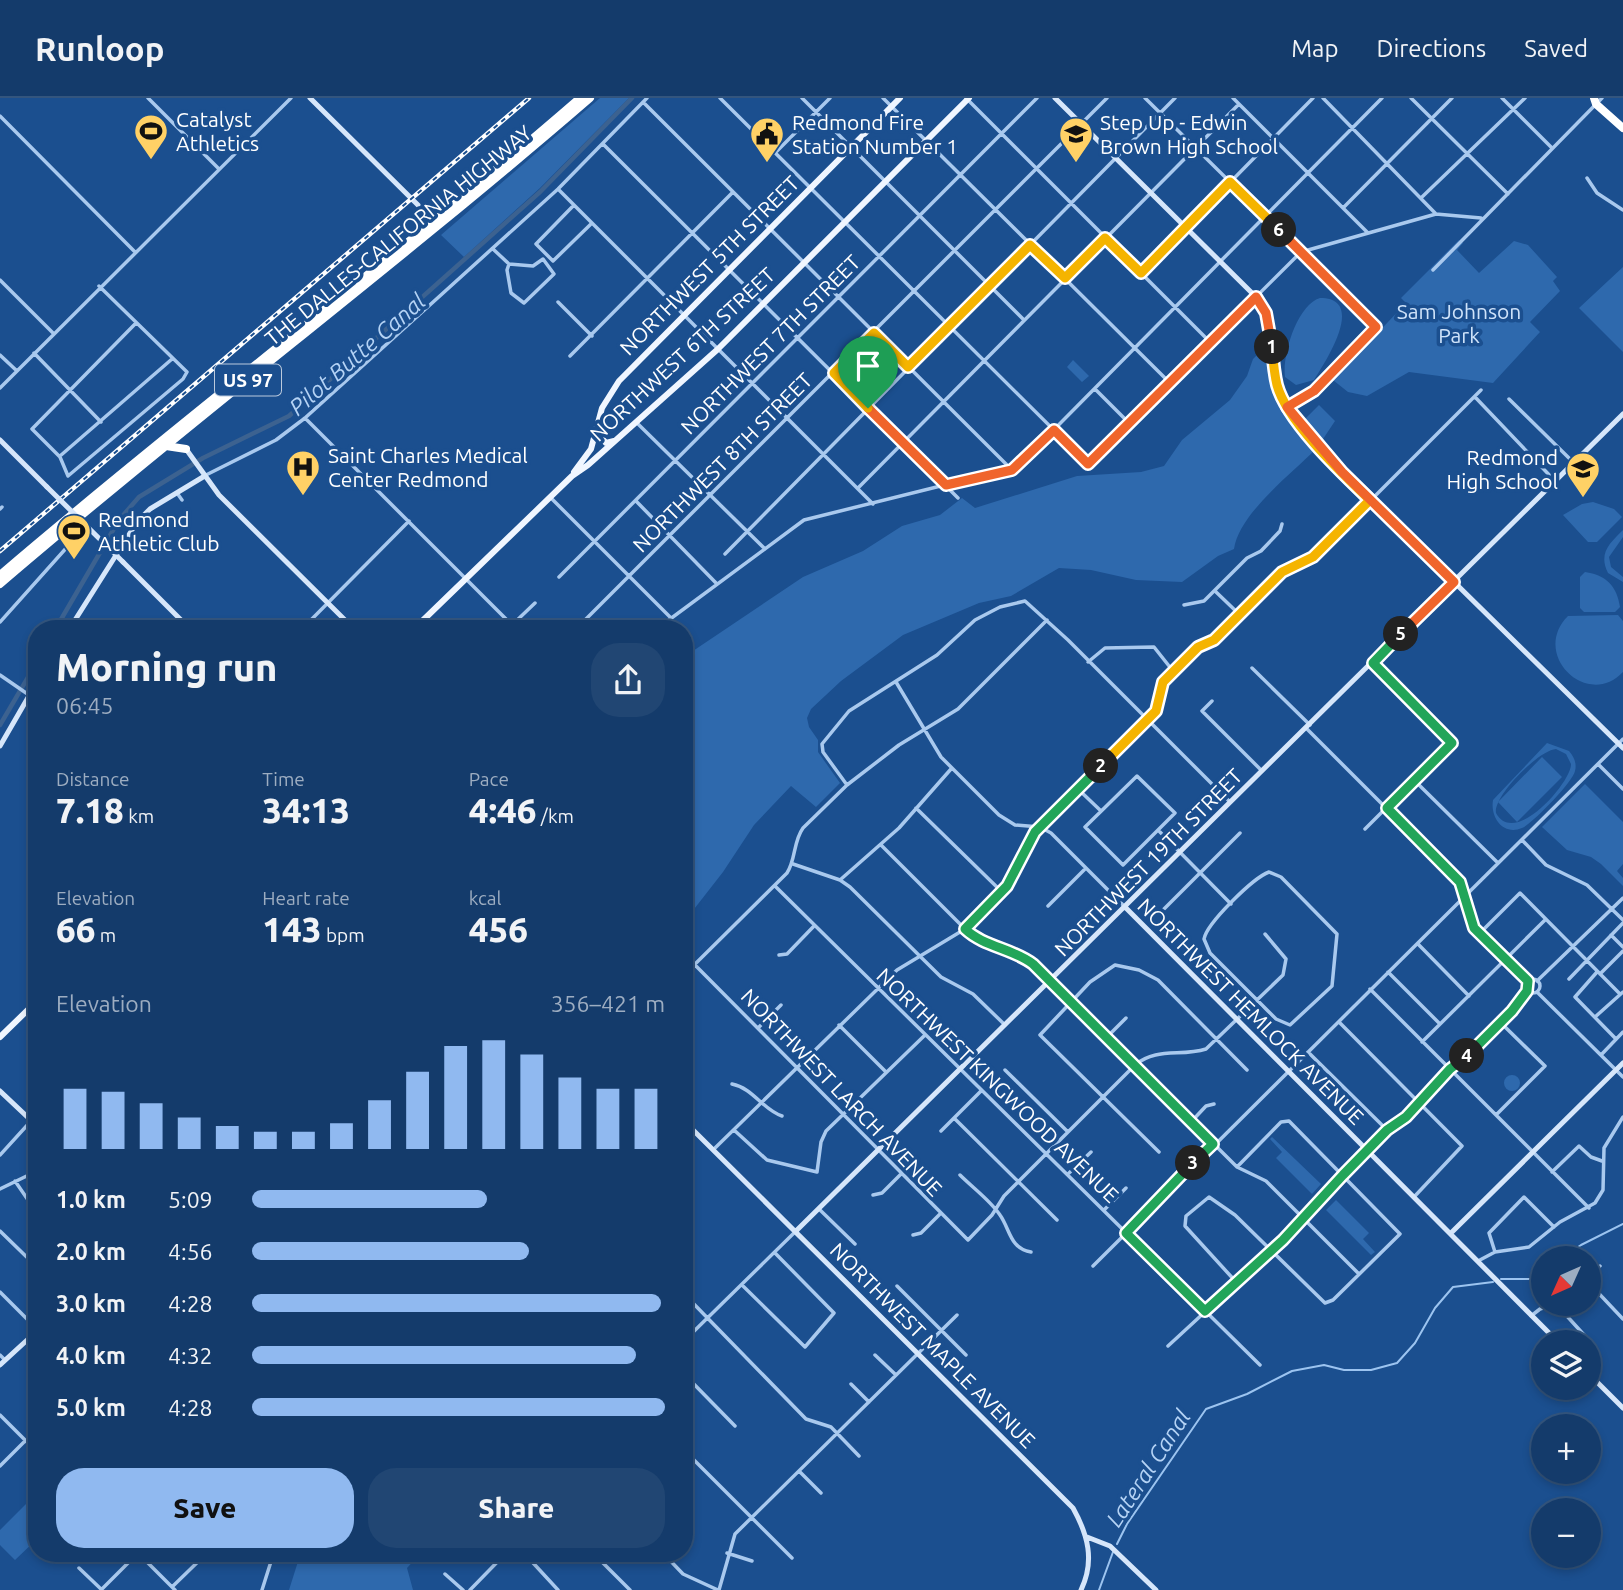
<!DOCTYPE html>
<meta charset="utf-8">
<style>
body{margin:0;font-family:Ubuntu,sans-serif;background:#214673;color:#f1f3f6;height:100vh;display:flex;flex-direction:column;font-size:26px;white-space:nowrap}
*{box-sizing:border-box;margin:0}
p{font-size:23px;color:#9dadc1}
.icon{flex:none;width:38px;height:38px;fill:none;stroke:currentColor;stroke-width:2;stroke-linecap:round;stroke-linejoin:round}
.map{position:relative;flex:1;overflow:hidden}
.drawer{position:absolute;left:28px;top:522px;width:665px;height:942px;display:flex;flex-direction:column;background:#143b6b;border-radius:28px;box-shadow:0 4px 10px #0003,0 0 0 2px #33557e}
.drawer>*{flex:none}
.needle{width:46px;rotate:225deg}
.fabs{position:absolute;left:1531px;top:1148px;display:grid;gap:14px}
.fabs a{display:grid;place-items:center;width:70px;height:70px;border-radius:50%;background:#143b6b;box-shadow:0 4px 10px #0003,0 0 0 2px #33557e;font-size:35px}
.pin{position:absolute;display:grid;place-items:center;width:60px;height:60px;color:#fff;margin:-72px -30px;border-radius:50% 50% 50% 0;rotate:-45deg;box-shadow:0 0 7px #0007}
.pin .icon{rotate:45deg}
.km{position:absolute;width:35px;height:35px;margin:-18px;border-radius:50%;background:#222;color:#fff;font-size:19px;line-height:35px;text-align:center}
.round{display:grid;place-items:center;flex:none;width:74px;height:74px;border-radius:28px;background:#214673}
.overview{display:flex;align-items:center;justify-content:space-between;height:119px;padding:0 28px}
h1{font-size:38px;font-weight:800;line-height:52px}
.stats{display:grid;grid-template-columns:repeat(3,1fr);gap:10px;height:119px;padding:7px 28px}
.stats div{display:grid;align-content:center}
.stats b{font-size:35px;font-weight:800}
.stats small{font-size:19px;font-weight:400}
.stats p{font-size:19px}
.chart{height:196px;padding:14px 28px}
.chart p{display:flex;justify-content:space-between}
.chart svg{width:100%;height:126px;margin-top:7px;stroke:#90b9f0;stroke-width:6}
.primary-button{display:flex;gap:14px;margin-top:auto;padding:14px 28px}
.primary-button a{flex:1;height:80px;border-radius:28px;background:#90b9f0;color:#111;font-size:28px;font-weight:800;line-height:80px;text-align:center}
.primary-button a+a{background:#214673;color:#f1f3f6}
ul{padding:0 28px;list-style:none;font-size:23px}
li{display:grid;grid-template-columns:112px 84px 1fr;align-items:center;height:52px}
li i{height:18px;border-radius:9px;background:#90b9f0}
header{display:flex;align-items:center;gap:42px;box-sizing:border-box;height:98px;padding:0 35px;background:#143b6b;border-bottom:2px solid #33557e}
header strong{font-size:33px}
nav{display:flex;gap:38px;margin-inline-start:auto;font-size:24px}
.map>svg:first-child{display:block}
</style>
<header>
<strong>Runloop</strong>
<nav><a>Map</a><a>Directions</a><a>Saved</a></nav>
</header>
<div class="map">
<svg width="1623" height="1492" viewBox="0 0 1623 1492">
<rect width="100%" height="100%" fill="#1b4f8f"/>
<path fill="#2e69ad" fill-rule="evenodd" d="M600,0H629L540,90L464,159L441,137Z
M1459,142L1463,145L1457,152L1479,175L1514,143L1528,147L1557,179L1553,183L1560,193L1530,224L1540,234L1493,285L1409,274L1367,298L1348,294L1333,282L1406,205L1401,200Z
M1623,169V254L1579,210Z
M1320,200C1367,200 1326,263 1314,282L1296,287L1285,279C1282,257 1297,207 1320,200Z
M1267,247C1270,296 1285,315 1315,352C1290,377 1239,416 1234,451L1218,458L1182,484L1136,482L1091,472L1059,470L1011,498L979,505L903,537L841,583L811,611L807,620L809,629L818,642V654L840,685L816,709L791,688L754,727L723,774L684,824V559L803,479L863,453L902,428L940,417L962,400L975,410L1077,378L1141,374L1164,368L1182,342L1230,302L1247,278L1253,261Z
M1073,262L1089,278L1082,284L1067,269Z
M1319,307L1335,323L1321,344L1304,322Z
M1593,404L1614,411L1622,419L1597,444H1588L1563,417L1582,406Z
M1623,432V439L1609,459L1611,469L1623,479V484L1608,475C1598,455 1610,445 1623,432Z
M1585,474C1606,477 1617,488 1620,509L1615,514H1584L1580,510V479Z
M1618,517L1623,523V574C1587,612 1530,556 1568,518Z
M1547,645L1569,653C1574,659 1577,665 1575,673C1573,684 1532,726 1522,730C1503,738 1490,719 1493,702ZM1556,651L1566,656L1571,666C1572,683 1515,750 1496,715C1493,698 1539,652 1556,651Z
M1542,659L1562,679L1517,724L1498,704Z
M1585,686L1623,724V766L1617,773L1623,780V788L1601,766L1591,759L1567,752L1542,729Z
M1504 985a8 8 0 1 1 16 0a8 8 0 1 1-16 0Z
M1272,1039L1321,1086L1312,1096L1276,1060L1282,1054L1270,1041Z
M1336,1102L1369,1135L1363,1141L1375,1154L1371,1157L1326,1112Z
M36,1396L37,1441L15,1462L0,1447V1432Z
M301,1454H431L419,1457L407,1470L413,1492H289Z"/>
<g fill="none" stroke-linecap="round" stroke-linejoin="round">
<path stroke="#9cc4f0" stroke-width="2" d="M1562,1160L1581,1147L1623,1126
M1501,1181H1537L1544,1177
M1117,1446L1127,1426L1206,1311L1247,1296L1292,1273L1324,1267L1344,1272H1371L1397,1265L1415,1245L1435,1210L1453,1189L1493,1184
M1099,1492L1113,1454"/>
<path stroke="#3c6290" stroke-width="4.5" d="M56,530L119,422L139,399L203,360L289,318L540,94L632,0
M0,627L37,564"/>
<path stroke="#a9c9ee" stroke-width="3.5" d="M148,0L219,71
M720,0L1088,366L1301,154L1436,116L1481,120
M802,0L1024,222
M883,0L1169,284
M966,0L1210,244
M1145,0L1376,228L1314,293L1289,307
M1233,0L1368,135
M1323,0L1436,116
M1411,0L1508,96
M1502,0L1552,50
M643,4L1012,372
M0,18L135,154
M603,46L958,400
M775,55L830,0
M1587,80L1597,95L1623,112
M558,91L873,406
M1422,99L1525,0
M574,107L536,146L553,163L592,125
M1343,110L1452,0
M493,151L509,166L507,172L511,195L524,205L554,176L543,161L533,168L509,166
M1433,172L1602,0
M1141,175L1313,0
M0,182L53,235
M99,188L187,274L183,281L68,378L60,359L32,331L136,225
M558,204L592,238
M34,255L101,324
M0,257L17,273
M570,258L733,94
M0,290L291,0
M1095,291L1129,325
M1475,299L1555,383
M1509,301L1573,364
M305,320L515,530
M636,324L765,451
M60,358L172,261
M204,378L276,342L305,320L558,91L647,0
M858,390L1239,6
M177,395L182,402
M550,399L671,520
M636,403L717,486
M0,411L2,409
M725,456L1175,0
M559,479L1037,0
M1215,493L1240,517
M1184,507L1204,503L1247,460L1261,453L1280,433L1282,426
M0,524L77,438
M512,527L535,505
M303,530L409,423
M577,530L1107,0
M658,530L804,422L1017,369L1382,0
M1088,564L1105,550L1154,549L1173,573
M1252,570L1310,627
M0,577L29,597
M896,584L941,659L999,717L1015,727L1040,729L1051,735L1125,809
M1212,603L1202,613L1262,673
M1306,630L1460,784L1474,830L1528,883
M1598,666L1623,691
M1137,678L1175,715L1123,767L1085,729Z
M1414,682L1498,765
M847,687L823,654L822,646L849,613L937,557L975,522L1000,509L1025,503L1068,542L1230,704
M1078,691L1101,713
M916,710L1002,794
M1365,731L1452,644L1373,565
M1158,732L1231,806
M1522,742L1546,767L1587,787L1623,822
M881,747L972,838L1024,859L1033,866L1237,1069L1266,1083L1359,1176
M793,766L840,782L850,789L941,879L973,896L1005,927
M1269,774L1281,779L1337,836L1332,888L1290,927L1276,921L1210,855L1204,841C1207,825 1253,780 1269,774Z
M840,782L899,730L951,671
M775,788L1260,1267
M1048,808L1086,770
M1164,811L1240,735
M1479,836L1520,795L1619,895
M1611,837L1623,849
M1418,846L1469,898
M779,857L787,856L814,828
M695,867L968,1142L992,1117L1004,1098L1135,967C1157,949 1180,959 1206,951L1283,877L1286,861L1265,836
M1388,874L1440,926
M1597,874L1575,899L1616,941
M1600,876L1623,853
M684,877L787,775C796,761 793,744 803,730L847,687L899,647L958,611L1047,522
M1569,881L1623,825
M1526 888a7 7 0 1 1 14 0a7 7 0 1 1-14 0Z
M1537,883L1623,800
M1370,891L1589,1110
M1537,894L1623,979
M1595,919L1623,894
M1339,924L1462,1048L1414,1099
M839,927L886,974
M758,930L781,907
M1107,939L1126,920
M1422,944L1545,822
M1308,954L1387,1032
M1601,957L1623,934
M1005,972L1068,1034
M732,986C753,990 763,1012 782,1018
M1496,1017L1545,968L1501,925
M954,1020L1057,1122
M1191,1024L1206,1008L1214,1006
M734,1032L767,1062L817,1074L821,1044L826,1033L924,938
M941,1033L981,993
M714,1051L897,872L965,831L1008,788L1030,741L1040,729L1156,613L1163,584L1198,549L1214,543L1282,474L1323,450L1481,292
M1159,1054L1040,937L1090,884L1115,867L1139,872L1158,882L1247,972
M0,1057L31,1023
M1237,1069L1281,1024L1289,1023L1400,1136L1333,1202L1325,1205L1235,1117L1209,1099L1186,1118L1185,1128L1237,1185
M1552,1074L1579,1048L1591,1059L1602,1063
M1068,1076L1091,1054
M960,1077C973,1090 990,1102 1000,1117C1010,1131 1010,1151 1031,1154
M15,1083L37,1115
M0,1091L37,1073
M873,1097L882,1095L901,1076
M819,1111L855,1146
M1104,1112L1126,1090
M0,1133L37,1169
M913,1137L921,1135L940,1116
M1495,1154L1489,1135L1524,1099L1554,1129
M1478,1163L1495,1154L1529,1149L1560,1124L1595,1105L1603,1092L1604,1050L1623,1019
M31,1164L37,1157
M1093,1168L1623,641
M1589,1177L1600,1168
M1589,1185L1623,1221
M742,1187L805,1249L834,1215L775,1155
M897,1188L966,1257
M0,1194L37,1231
M684,1205L689,1201L806,1321L831,1329L859,1358
M1556,1206L1595,1249
M1531,1218L1540,1211L1556,1206
M684,1243L796,1133
M1168,1248L1283,1142L1343,1077L1387,1032L1406,1019L1450,971L1472,955L1501,925L1527,893
M0,1257L5,1262
M875,1257L896,1277
M684,1276L735,1328
M851,1286L869,1304
M0,1317L37,1354
M684,1352L792,1460
M0,1368L25,1343
M799,1373L821,1395
M137,1454L175,1492
M523,1454L558,1492
M592,1454L630,1492
M662,1454L683,1476L718,1492
M727,1455L752,1463
M79,1470L102,1492
M445,1476L463,1492
M172,1489L208,1454
M101,1492L139,1454
M262,1492L274,1454
M470,1492L507,1454
M719,1492L735,1436L957,1217"/>
<path stroke="#d6e6fa" stroke-width="5" d="M310,0L424,113
M1055,0L1256,199L1270,228L1280,297L1327,359L1623,650
M0,342L47,389
M186,351L219,397L353,530
M123,464L189,530
M70,530L137,424L150,411L203,379
M0,648L37,584
M1125,809L1558,1244
M0,993L37,1028
M684,1023L1073,1410C1088,1437 1095,1463 1081,1492
M796,1133L1623,316
M1451,1135L1623,965
M0,1267L37,1233
M1589,1276L1623,1310
M1087,1439L1110,1448L1156,1492"/>
<path stroke="#f0f6ff" stroke-width="6" d="M597,335L606,345L614,343
M574,374L591,351L602,310L619,283L900,0
M415,530L572,378L588,367L718,251L969,0
M0,939L37,903"/>
<path stroke="#fff" stroke-width="8" d="M1594,0L1596,6L1623,30
M422,132L427,125L424,113
M166,348L186,351
M0,477C190,314 391,164 580,0
M0,486C193,320 397,167 590,0"/>
<g stroke="#fff" stroke-width="4.5">
<path id="rail" d="M0,453L529,0"/>
</g>
<use href="#rail" stroke="#1b4f8f" stroke-width="2" stroke-dasharray="5" stroke-linecap="butt"/>
<path stroke="#d6e6fa" stroke-width="5" d="M47,389L123,464"/>
</g>
<g fill="none" stroke-linecap="round" stroke-linejoin="round">
<g stroke="#fff" stroke-width="14">
<path id="split-1" d="M868,310L946,387L1012,372L1054,332L1088,366L1256,199L1266,215L1272,249"/>
</g>
<g stroke="#fff" stroke-width="14">
<path id="split-2" d="M1101,668L1156,613L1163,584L1198,549L1214,542L1282,474L1313,459L1370,402C1343,376 1287,324 1277,287C1274,275 1273,262 1272,249"/>
</g>
<g stroke="#fff" stroke-width="14">
<path id="split-3" d="M1101,668L1035,734L1007,788L965,831C984,849 1012,850 1033,866L1213,1046L1193,1065"/>
</g>
<g stroke="#fff" stroke-width="14">
<path id="split-4" d="M1193,1065L1126,1135L1205,1213L1283,1142L1343,1077L1387,1032L1406,1019L1450,971L1467,958"/>
</g>
<g stroke="#fff" stroke-width="14">
<path id="split-5" d="M1401,536L1373,565L1452,645L1387,710L1460,784L1474,830L1528,883L1527,893L1512,913L1467,958"/>
</g>
<g stroke="#fff" stroke-width="14">
<path id="split-6" d="M1279,132L1376,229L1314,293L1287,309L1342,374L1454,484L1401,536"/>
</g>
<g stroke="#fff" stroke-width="14">
<path id="split-7" d="M868,310L834,275L874,235L908,269L1030,147L1065,180L1105,140L1141,175L1230,84L1279,132"/>
</g>
<use href="#split-1" stroke="#f0652b" stroke-width="9"/>
<use href="#split-2" stroke="#f5b400" stroke-width="9"/>
<use href="#split-3" stroke="#22a559" stroke-width="9"/>
<use href="#split-4" stroke="#22a559" stroke-width="9"/>
<use href="#split-5" stroke="#22a559" stroke-width="9"/>
<use href="#split-6" stroke="#f0652b" stroke-width="9"/>
<use href="#split-7" stroke="#f5b400" stroke-width="9"/>
</g>
<defs>
<g id="stadium-pin" transform="scale(1.75)"><path d="M0 17L-7.5 6A9.5 9.5 0 1 1 7.5 6Z" fill="#ffd166" stroke="#1b4f8f"/><path d="M0-5a6.5 5 0 1 0 0 10a6.5 5 0 1 0 0-10ZM-3.5-1.8h7v3.6h-7Z" fill="#111"/></g>
<g id="civic-pin" transform="scale(1.75)"><path d="M0 17L-7.5 6A9.5 9.5 0 1 1 7.5 6Z" fill="#ffd166" stroke="#1b4f8f"/><path d="M-.6-6.5H3V-4.5H.6V-3L4-1V1h2V6H-6V1h2V-1L-.6-3ZM-1.2 2.5V6h2.4V2.5Z" fill="#111"/></g>
<g id="school-pin" transform="scale(1.75)"><path d="M0 17L-7.5 6A9.5 9.5 0 1 1 7.5 6Z" fill="#ffd166" stroke="#1b4f8f"/><path d="M0-5L7-2L0 1L-7-2ZM-4 1L0 2.5L4 1V4Q0 6-4 4Z" fill="#111"/></g>
<g id="hospital-pin" transform="scale(1.75)"><path d="M0 17L-7.5 6A9.5 9.5 0 1 1 7.5 6Z" fill="#ffd166" stroke="#1b4f8f"/><path d="M-5-5h3v3.5h4V-5h3V5h-3V1.5h-4V5h-3Z" fill="#111"/></g>
</defs>
<g fill-rule="evenodd">
<use href="#stadium-pin" x="151" y="33"/>
<use href="#civic-pin" x="767" y="36"/>
<use href="#school-pin" x="1076" y="36"/>
<use href="#hospital-pin" x="303" y="369"/>
<use href="#school-pin" x="1583" y="371"/>
<use href="#stadium-pin" x="74" y="433"/>
</g>
<g text-anchor="middle" dominant-baseline="central" stroke-width="7" stroke-linejoin="round" paint-order="stroke">
<rect fill="#1b4f8f" stroke="#bbcadd" stroke-width="2" x="215" y="266.5" width="66" height="31" rx="5"/>
<g font-size="19" font-weight="bold" fill="#fff">
<text x="248" y="282">US 97</text>
</g>
<g font-size="21" fill="#fff" stroke="#1b4f8f" text-anchor="start">
<text x="176" y="21">Catalyst<tspan x="176" dy="24">Athletics</tspan></text>
<text x="792" y="24">Redmond Fire<tspan x="792" dy="24">Station Number 1</tspan></text>
<text x="1100" y="24">Step Up - Edwin<tspan x="1100" dy="24">Brown High School</tspan></text>
<text x="328" y="357">Saint Charles Medical<tspan x="328" dy="24">Center Redmond</tspan></text>
<text x="1558" y="359" text-anchor="end">Redmond<tspan x="1558" dy="24">High School</tspan></text>
<text x="98" y="421">Redmond<tspan x="98" dy="24">Athletic Club</tspan></text>
</g>
<g font-size="21" fill="#fff" stroke="#1b4f8f">
<text transform="translate(398 137) rotate(-39)">THE DALLES-CALIFORNIA HIGHWAY</text>
<text transform="translate(709 167) rotate(-45)">NORTHWEST 5TH STREET</text>
<text transform="translate(770 246) rotate(-45)">NORTHWEST 7TH STREET</text>
<text transform="translate(682 256) rotate(-43)">NORTHWEST 6TH STREET</text>
<text transform="translate(722 364) rotate(-45)">NORTHWEST 8TH STREET</text>
<text transform="translate(1148 764) rotate(-45)">NORTHWEST 19TH STREET</text>
<text transform="translate(1251 913) rotate(45)">NORTHWEST HEMLOCK AVENUE</text>
<text transform="translate(998 987) rotate(44)">NORTHWEST KINGWOOD AVENUE</text>
<text transform="translate(842 994) rotate(46)">NORTHWEST LARCH AVENUE</text>
<text transform="translate(933 1247) rotate(45)">NORTHWEST MAPLE AVENUE</text>
</g>
<g font-size="21" fill="#cfe3fa" stroke="#1b4f8f">
<text x="1459" y="213">Sam Johnson<tspan x="1459" dy="24">Park</tspan></text>
</g>
<g font-size="23" font-style="italic" fill="#b5d3f5" stroke="#1b4f8f">
<text transform="translate(357 256) rotate(-41)">Pilot Butte Canal</text>
<text transform="translate(1148 1370) rotate(-57)">Lateral Canal</text>
</g>
</g>
</svg>
<div class="fabs">
<a><svg class="needle" viewBox="-14 -14 28 28"><path d="M0-13l5 13h-10z" fill="#e53935"/><path d="M0 13l5-13h-10z" fill="#9dadc1"/></svg></a>
<a><svg class="icon" aria-label="layers" viewBox="0 0 24 24"><path d="M12 4l9 5-9 5-9-5zM3 14l9 5 9-5"/></svg></a>
<a>+</a>
<a>−</a>
</div>
<div class="pin" style="left:868px;top:310px;background:#1e9e55"><svg class="icon" aria-label="arrive" viewBox="0 0 24 24"><path d="M6 21V4h12l-3 4 3 4H6"/></svg></div>
<b class="km" style="left:1272px;top:249px">1</b>
<b class="km" style="left:1101px;top:668px">2</b>
<b class="km" style="left:1193px;top:1065px">3</b>
<b class="km" style="left:1467px;top:958px">4</b>
<b class="km" style="left:1401px;top:536px">5</b>
<b class="km" style="left:1279px;top:132px">6</b>
<section class="drawer">
<div class="overview"><div><h1>Morning run</h1><p>06:45</p></div><a class="round"><svg class="icon" aria-label="share" viewBox="0 0 24 24"><path d="M12 15V3M7 8l5-5 5 5M5 13v7h14v-7"/></svg></a></div>
<div class="stats">
<div><p>Distance</p><b>7.18<small> km</small></b></div>
<div><p>Time</p><b>34:13</b></div>
<div><p>Pace</p><b>4:46<small> /km</small></b></div>
</div>
<div class="stats">
<div><p>Elevation</p><b>66<small> m</small></b></div>
<div><p>Heart rate</p><b>143<small> bpm</small></b></div>
<div><p>kcal</p><b>456</b></div>
</div>
<div class="chart"><p><span>Elevation</span>356–421 m</p>
<svg viewBox="0 0 160 44" preserveAspectRatio="none"><path d="M5 44V23M15 44V24M25 44V28M35 44V33M45 44V36M55 44V38M65 44V38M75 44V35M85 44V27M95 44V17M105 44V8M115 44V6M125 44V11M135 44V19M145 44V23M155 44V23"/></svg>
</div>
<ul>
<li><b>1.0 km</b>5:09<i style="width:57%"></i></li>
<li><b>2.0 km</b>4:56<i style="width:67%"></i></li>
<li><b>3.0 km</b>4:28<i style="width:99%"></i></li>
<li><b>4.0 km</b>4:32<i style="width:93%"></i></li>
<li><b>5.0 km</b>4:28<i style="width:100%"></i></li>
</ul>
<div class="primary-button"><a>Save</a><a>Share</a></div>
</section>
</div>
